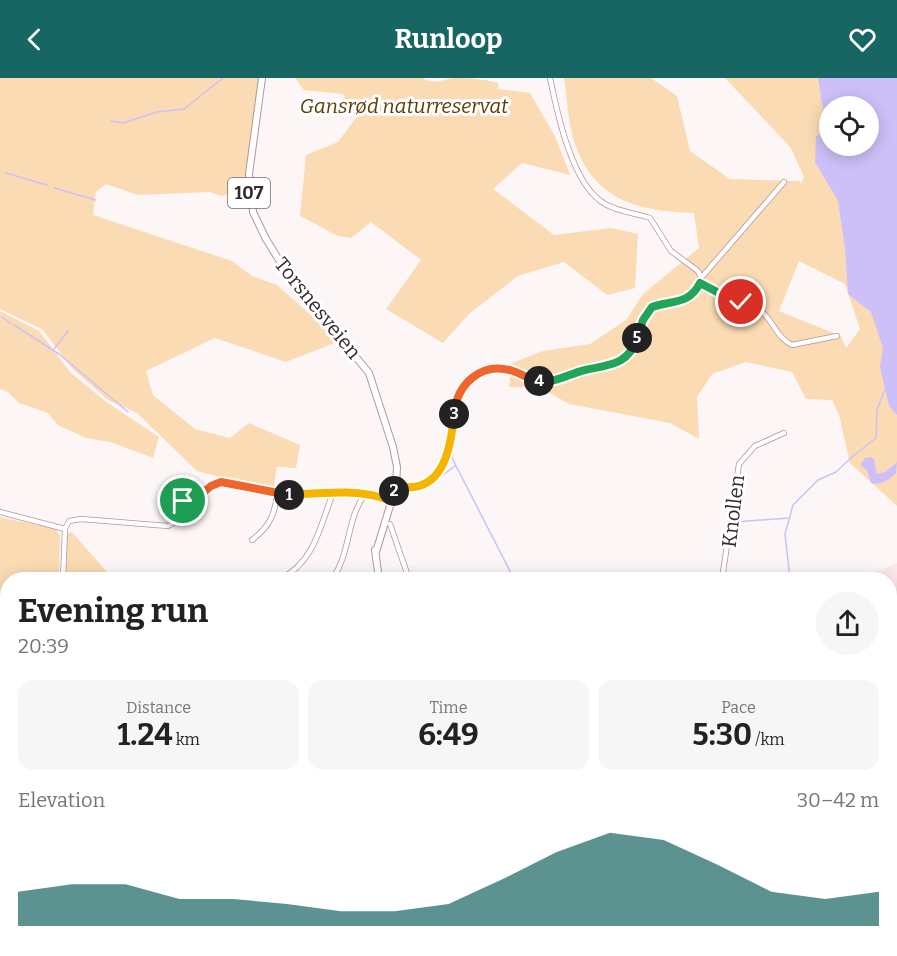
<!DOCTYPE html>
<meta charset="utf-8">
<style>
body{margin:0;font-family:Bitter,serif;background:#f6f6f6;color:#222;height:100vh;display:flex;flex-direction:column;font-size:22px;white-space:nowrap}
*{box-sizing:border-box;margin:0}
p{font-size:20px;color:#767676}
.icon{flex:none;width:33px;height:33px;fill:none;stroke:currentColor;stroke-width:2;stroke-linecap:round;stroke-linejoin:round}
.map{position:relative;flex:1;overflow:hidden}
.details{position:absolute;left:0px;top:494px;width:897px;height:386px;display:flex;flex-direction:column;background:#fff;border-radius:24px 24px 0 0;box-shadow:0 3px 15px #0003}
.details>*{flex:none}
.fabs{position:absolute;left:819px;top:18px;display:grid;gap:12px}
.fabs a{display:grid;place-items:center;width:60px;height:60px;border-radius:50%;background:#fff;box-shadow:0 3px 15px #0003;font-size:30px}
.pin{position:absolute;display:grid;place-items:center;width:51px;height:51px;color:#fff;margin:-26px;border:3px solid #fff;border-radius:50%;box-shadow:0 2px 6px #0007}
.km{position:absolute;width:30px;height:30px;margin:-15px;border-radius:50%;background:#222;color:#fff;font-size:16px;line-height:30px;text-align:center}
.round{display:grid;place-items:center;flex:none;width:63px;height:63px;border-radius:32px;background:#f6f6f6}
.overview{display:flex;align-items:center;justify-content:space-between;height:102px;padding:0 18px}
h1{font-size:33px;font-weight:700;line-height:45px}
.stats{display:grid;grid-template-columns:repeat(3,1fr);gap:9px;height:102px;padding:6px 18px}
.stats div{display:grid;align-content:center;border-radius:15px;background:#f6f6f6;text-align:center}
.stats b{font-size:30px;font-weight:700}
.stats small{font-size:16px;font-weight:400}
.stats p{font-size:16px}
.chart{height:168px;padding:12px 18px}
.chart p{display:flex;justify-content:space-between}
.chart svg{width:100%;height:108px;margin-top:6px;fill:#186663;opacity:.7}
header{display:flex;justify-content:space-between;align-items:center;height:78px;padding:0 18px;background:#186663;color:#fff;font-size:27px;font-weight:700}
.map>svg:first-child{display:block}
</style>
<header><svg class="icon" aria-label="back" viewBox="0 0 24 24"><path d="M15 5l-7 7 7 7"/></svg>Runloop<svg class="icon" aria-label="heart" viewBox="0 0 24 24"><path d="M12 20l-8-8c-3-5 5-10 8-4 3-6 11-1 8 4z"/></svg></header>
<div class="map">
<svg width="897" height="878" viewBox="0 0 897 878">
<rect width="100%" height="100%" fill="#fdf6f7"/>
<path fill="#fae8eb" d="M897,485V878H668L666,872H890V501H860Z
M0,668L8,674V758L4,764L0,761Z"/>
<path fill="#fadbb3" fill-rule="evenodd" d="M0,0H260L246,97V113L221,118L210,114L138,117L106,106L96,114L93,137L232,183L252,198L277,207L340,263L286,284L215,260L146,293L153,317L195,351L230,360L249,345L300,367L296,390L277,389L273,413L197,393L137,335L108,322L72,290L42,251L0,231Z
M295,0H422C435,7 440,2 454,0C469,0 484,1 498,5V11L530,15L555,58L570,97L522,85L493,111L554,157L611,150L638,156L635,210L607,217L564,184L518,198L469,236L443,265L386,231L421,182L371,144L351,160L338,158L300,138L306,77L338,64L356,40L343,16L304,12Z
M564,0H651L677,18L690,73L730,101L800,103L801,106L804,99L791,70L725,0H897V428L850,385L839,337L832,322L806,321L792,294L746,284L712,296L697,319L699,361L670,345L569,326L541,310L509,309L512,285L543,273L590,266L626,242L643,216L699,170L694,135C636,133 592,122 573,60C568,42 567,19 564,0ZM830,28H868V68H830ZM799,183L845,206L860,251L846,270L841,258L779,233Z
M0,233L39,253L70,294L105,323L159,359L153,380L110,364L86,360L58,347L48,335L19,325L8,314L0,311Z
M0,439L56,451L60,458L59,501H8L7,600L0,596Z
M72,454L113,501H66L67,456Z
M0,625L7,630V669L0,664Z
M141,872H245L242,878H141Z
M260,872H352L346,878H256Z
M354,872H434L439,878H348Z
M436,872H588L585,878H440Z
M609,872H666L668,878H613Z"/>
<path fill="#cdc0f9" d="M818,0H897V337L889,328L880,289L883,270L871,234L848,216L845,171L838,123L815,84L816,58L829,53L830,68H868V28H830L829,39L823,31Z
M871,379L874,381L877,396L885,394L897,384L896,395C890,402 878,408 871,405L867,392L860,387L865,380Z"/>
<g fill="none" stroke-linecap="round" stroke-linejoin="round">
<path stroke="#cdc0f9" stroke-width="1.5" d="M111,43L123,45L157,34L184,31L223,0
M6,95L47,107
M54,110L96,122
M2,239L11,246
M14,247L59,276L128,334
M54,271L68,253
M461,317L452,380L514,501
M853,378L876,360L877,332L885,311
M428,408L455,388
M734,444L790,440
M790,501L785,456L793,427L818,402L836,394L852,379
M3,528L8,534
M0,601L8,605"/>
<g stroke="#b5949b" stroke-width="6">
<path id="minor" d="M550,0C557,34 572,108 605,126C619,134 635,135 650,140L671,173L698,193L701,200
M700,205L761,233C774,244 777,260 792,267L837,258
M396,408C407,410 417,409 427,403C467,381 437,324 471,300C497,281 518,302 545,303C560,304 570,296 584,292C601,288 617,290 630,275C639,264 640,247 647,234C665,217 695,232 701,200L784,104
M188,430L184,427L183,422H193
M0,434L65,451
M390,446L409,501
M252,462C269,449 275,437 277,416
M63,501L65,451L69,443L81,441L168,448C187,439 196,416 217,405C236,402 258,413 276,416C314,423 352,406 392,423
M280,501C315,484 320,448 333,415
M332,501C351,475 346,442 365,416
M722,501L739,386L755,368L784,355
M890,582L897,581
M0,666L8,672
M0,764L8,769
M0,793L8,794
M0,822L8,821
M0,840L8,839
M52,872L53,878
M745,872L746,878
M252,878L256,872"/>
</g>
<g stroke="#b5949b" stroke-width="8">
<path id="major" d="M262,0L249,96L253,134L266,161L287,195L369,295L393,369L397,389L396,408L376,474
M375,472L379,501"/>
</g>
<g stroke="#b5949b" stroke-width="8">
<path id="highway" d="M0,612L8,617
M890,812L897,811"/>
</g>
<use href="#minor" stroke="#fff" stroke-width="4.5"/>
<use href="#major" stroke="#fff" stroke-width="6"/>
<use href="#highway" stroke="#fff" stroke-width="7"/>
</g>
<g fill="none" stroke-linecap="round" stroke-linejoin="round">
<g stroke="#fff" stroke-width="12">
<path id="split-1" d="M183,423H193L211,408L221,404L289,417"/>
</g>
<g stroke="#fff" stroke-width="12">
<path id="split-2" d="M289,417C322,415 360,410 392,423L394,413"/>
</g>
<g stroke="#fff" stroke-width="12">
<path id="split-3" d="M394,413L396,408C443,418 451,371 454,336"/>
</g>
<g stroke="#fff" stroke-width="12">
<path id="split-4" d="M454,336C457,306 481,283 513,293C522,296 530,302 539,303"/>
</g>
<g stroke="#fff" stroke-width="12">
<path id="split-5" d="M539,303C557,305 568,296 585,292C608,287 629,287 637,260"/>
</g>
<g stroke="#fff" stroke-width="12">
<path id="split-6" d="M637,260L643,242L652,229C672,222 689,227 700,205L719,215"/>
</g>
<g stroke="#fff" stroke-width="12">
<path id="split-7" d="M719,215L741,224"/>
</g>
<use href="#split-1" stroke="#f0652b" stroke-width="8"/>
<use href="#split-2" stroke="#f5b400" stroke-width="8"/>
<use href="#split-3" stroke="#f5b400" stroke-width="8"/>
<use href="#split-4" stroke="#f0652b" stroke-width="8"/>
<use href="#split-5" stroke="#22a559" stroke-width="8"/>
<use href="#split-6" stroke="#22a559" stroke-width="8"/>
<use href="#split-7" stroke="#22a559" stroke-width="8"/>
</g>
<g text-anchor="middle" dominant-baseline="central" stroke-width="6" stroke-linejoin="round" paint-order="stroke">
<rect fill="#fff" stroke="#72696b" stroke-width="1.5" x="228" y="100" width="42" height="30" rx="4.5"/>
<g font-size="18" font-weight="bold" fill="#35292b">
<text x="249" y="115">107</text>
</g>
<g font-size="20" font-style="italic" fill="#5b3b05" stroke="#fff">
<text x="404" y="28">Gansrød naturreservat</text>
</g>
<g font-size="20" fill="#35292b" stroke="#fff">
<text transform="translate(318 230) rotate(51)">Torsnesveien</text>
<text transform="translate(733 433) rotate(-83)">Knollen</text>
</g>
</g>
</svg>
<div class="fabs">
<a><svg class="icon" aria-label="locate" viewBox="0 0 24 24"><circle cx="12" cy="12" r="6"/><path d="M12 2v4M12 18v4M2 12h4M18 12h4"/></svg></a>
</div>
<div class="pin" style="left:183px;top:423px;background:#1e9e55"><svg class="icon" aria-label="arrive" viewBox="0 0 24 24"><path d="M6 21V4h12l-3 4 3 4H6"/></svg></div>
<div class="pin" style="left:741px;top:224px;background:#d93025"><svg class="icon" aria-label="check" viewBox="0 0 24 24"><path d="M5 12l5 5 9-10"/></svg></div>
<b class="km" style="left:289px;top:417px">1</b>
<b class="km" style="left:394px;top:413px">2</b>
<b class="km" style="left:454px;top:336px">3</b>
<b class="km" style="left:539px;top:303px">4</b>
<b class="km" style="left:637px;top:260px">5</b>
<section class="details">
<div class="overview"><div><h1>Evening run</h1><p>20:39</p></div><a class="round"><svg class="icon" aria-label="share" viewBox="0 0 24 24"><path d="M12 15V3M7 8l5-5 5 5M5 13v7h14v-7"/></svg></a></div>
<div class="stats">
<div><p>Distance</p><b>1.24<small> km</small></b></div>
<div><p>Time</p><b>6:49</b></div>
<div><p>Pace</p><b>5:30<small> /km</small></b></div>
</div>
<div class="chart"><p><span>Elevation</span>30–42 m</p>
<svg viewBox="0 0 160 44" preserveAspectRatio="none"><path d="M0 44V30L10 27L20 27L30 33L40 33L50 35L60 38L70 38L80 35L90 25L100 14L110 6L120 9L130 19L140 30L150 33L160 30V44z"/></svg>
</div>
</section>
</div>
